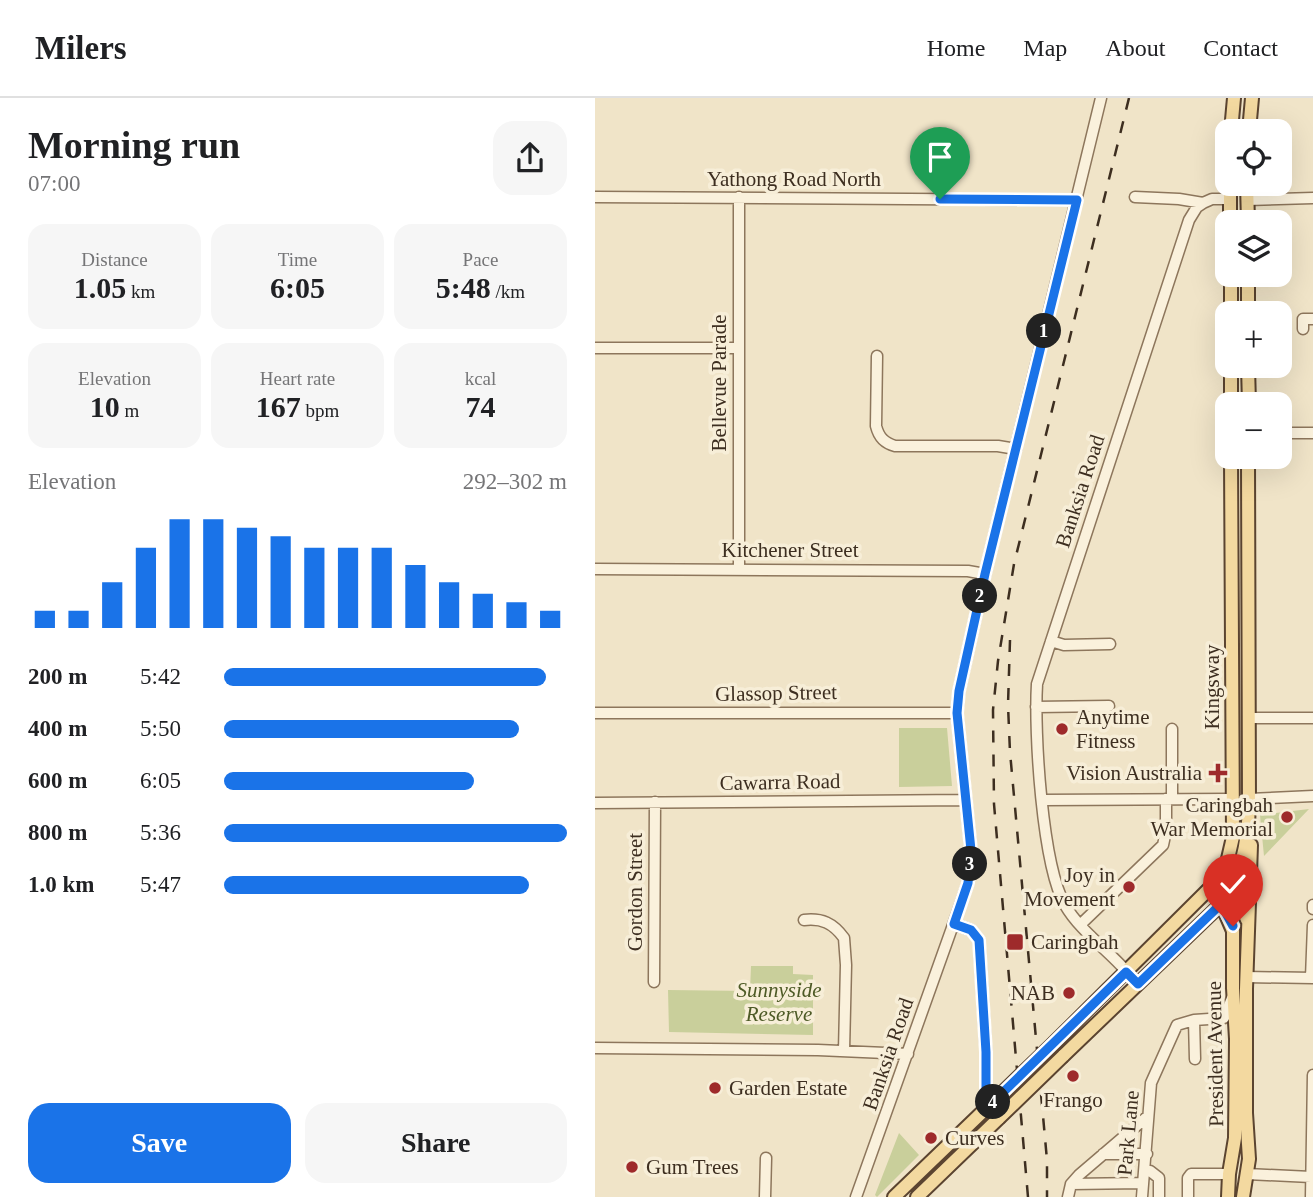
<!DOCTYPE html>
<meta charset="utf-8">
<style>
body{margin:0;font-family:"Times New Roman",serif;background:#f6f6f6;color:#202124;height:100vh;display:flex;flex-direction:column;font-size:26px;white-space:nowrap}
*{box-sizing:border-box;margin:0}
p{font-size:23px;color:#757577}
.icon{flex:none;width:38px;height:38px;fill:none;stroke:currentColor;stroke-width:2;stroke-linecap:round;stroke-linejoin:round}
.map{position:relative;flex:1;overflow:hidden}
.panel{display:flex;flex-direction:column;background:#fff;width:595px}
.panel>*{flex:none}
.buttons{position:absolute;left:620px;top:21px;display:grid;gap:14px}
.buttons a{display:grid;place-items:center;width:77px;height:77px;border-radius:14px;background:#fff;box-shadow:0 7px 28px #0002;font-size:35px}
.pin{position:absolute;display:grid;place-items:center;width:60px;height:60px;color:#fff;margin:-72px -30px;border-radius:50% 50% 50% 0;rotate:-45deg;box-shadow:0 0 7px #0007}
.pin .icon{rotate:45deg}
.km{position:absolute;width:35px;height:35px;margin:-18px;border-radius:50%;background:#222;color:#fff;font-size:19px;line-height:35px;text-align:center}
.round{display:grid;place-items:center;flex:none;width:74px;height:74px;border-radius:21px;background:#f6f6f6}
.overview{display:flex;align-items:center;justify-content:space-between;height:119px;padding:0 28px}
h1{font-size:38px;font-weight:700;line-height:52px}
.metrics{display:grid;grid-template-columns:repeat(3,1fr);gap:10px;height:119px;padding:7px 28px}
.metrics div{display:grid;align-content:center;border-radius:18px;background:#f6f6f6;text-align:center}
.metrics b{font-size:30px;font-weight:700}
.metrics small{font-size:19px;font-weight:400}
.metrics p{font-size:19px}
.chart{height:196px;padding:14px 28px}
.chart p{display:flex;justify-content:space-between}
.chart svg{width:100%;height:126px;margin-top:7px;stroke:#1a73e8;stroke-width:6}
.action{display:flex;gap:14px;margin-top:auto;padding:14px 28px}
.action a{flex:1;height:80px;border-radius:21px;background:#1a73e8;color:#fff;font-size:28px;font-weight:700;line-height:80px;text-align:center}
.action a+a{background:#f6f6f6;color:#202124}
ul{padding:0 28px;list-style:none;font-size:23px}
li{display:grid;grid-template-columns:112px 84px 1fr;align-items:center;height:52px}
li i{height:18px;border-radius:9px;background:#1a73e8}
header{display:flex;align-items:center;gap:42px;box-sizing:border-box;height:98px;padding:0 35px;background:#fff;border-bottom:2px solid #e0e0e0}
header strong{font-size:33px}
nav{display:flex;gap:38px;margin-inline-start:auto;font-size:24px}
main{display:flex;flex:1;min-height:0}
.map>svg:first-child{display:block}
</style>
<header>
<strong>Milers</strong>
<nav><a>Home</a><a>Map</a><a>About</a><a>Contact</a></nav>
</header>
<main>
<section class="panel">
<div class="overview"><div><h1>Morning run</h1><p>07:00</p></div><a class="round"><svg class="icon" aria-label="share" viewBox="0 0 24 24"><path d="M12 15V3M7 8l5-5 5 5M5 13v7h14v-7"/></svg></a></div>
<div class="metrics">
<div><p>Distance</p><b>1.05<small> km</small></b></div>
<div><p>Time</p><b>6:05</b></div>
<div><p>Pace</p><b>5:48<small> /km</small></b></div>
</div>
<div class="metrics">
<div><p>Elevation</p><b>10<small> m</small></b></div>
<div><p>Heart rate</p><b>167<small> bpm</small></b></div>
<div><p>kcal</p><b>74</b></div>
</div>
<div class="chart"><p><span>Elevation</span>292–302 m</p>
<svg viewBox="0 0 160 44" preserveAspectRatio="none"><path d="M5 44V38M15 44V38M25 44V28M35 44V16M45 44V6M55 44V6M65 44V9M75 44V12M85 44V16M95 44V16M105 44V16M115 44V22M125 44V28M135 44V32M145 44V35M155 44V38"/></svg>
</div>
<ul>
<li><b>200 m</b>5:42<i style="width:94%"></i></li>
<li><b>400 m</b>5:50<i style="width:86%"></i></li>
<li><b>600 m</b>6:05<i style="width:73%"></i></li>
<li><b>800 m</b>5:36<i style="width:100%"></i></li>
<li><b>1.0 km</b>5:47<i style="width:89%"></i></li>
</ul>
<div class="action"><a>Save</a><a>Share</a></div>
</section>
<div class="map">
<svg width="718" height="1099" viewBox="0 0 718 1099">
<rect width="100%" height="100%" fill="#f0e4c8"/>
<path fill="#c9cf9b" d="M304,630H352L357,688L304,689Z
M714,711L669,758L665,717Z
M156,868H198V876L218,877V937L74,934L73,892L155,893Z
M304,1035L324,1057L282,1099L280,1097Z"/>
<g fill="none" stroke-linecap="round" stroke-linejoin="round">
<g stroke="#8d765c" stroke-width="13">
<path id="minor" d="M0,99L482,102
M144,99V471
M540,99L584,101L608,105L617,101H635
M653,102L718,100
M708,231V221H718
M0,250H143
M282,258L281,328C284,340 290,345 300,348H403L421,351
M684,335H718
M0,471L373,473L390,476
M456,543L469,547L515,546
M441,609L514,608
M0,615H362
M653,620H718
M577,631V701
M654,701L718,698
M448,702L637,701
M0,705L371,702
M718,807V811
M209,822C227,820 238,825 249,840L251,867L249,953
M359,826L376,832L384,842L391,954V1011
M486,826L568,747L571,733V701
M532,874C513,852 485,833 470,807C447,767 439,634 442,586L594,122L602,109L608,105
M651,879L718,880
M716,880L718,827
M59,884L60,704
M599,922L600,961
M0,950L223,952L313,956
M508,1056H552
M555,1073L564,1080V1099
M652,1076L716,1079
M476,1086L547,1085
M170,1099L171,1060
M261,1099L373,785L376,752L362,615L364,593L390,476L506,0
M473,1099L476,1086L484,1077L553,1018
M547,1099L556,985L582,927L599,922L629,920L637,900
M593,1099V1080L596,1076H634
M716,1099L718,977"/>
</g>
<g stroke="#5b4430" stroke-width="16">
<path id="major" d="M636,33L639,0
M654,33L657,0
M635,86V124
M652,86L653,124
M636,177V215
M653,177V215
M636,268V306
M653,268L654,306
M628,789L646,808L652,822
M623,798L638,833V890L641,941L640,1040L634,1076L633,1099
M459,945L621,784L632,765L638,739L636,359
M468,958L621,811C647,780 653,746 654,706L653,359
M299,1099L402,1000
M322,1099L404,1020
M648,1099L654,1061L651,1015V891L656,747"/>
</g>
<use href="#minor" stroke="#faf1dc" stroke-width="10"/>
<use href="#major" stroke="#f3d9a0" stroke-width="12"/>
<path stroke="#3d2e20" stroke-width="2.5" stroke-dasharray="12 12" stroke-linecap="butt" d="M415,542L413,607L415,654L452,1062V1099
M433,1099L399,706L398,612L403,563L419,466L534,0"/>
<g stroke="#5b4430" stroke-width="16" stroke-linecap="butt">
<path id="major-bridge" d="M402,1000L459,945
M404,1020L468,958"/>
</g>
<use href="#major-bridge" stroke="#f3d9a0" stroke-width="12"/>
</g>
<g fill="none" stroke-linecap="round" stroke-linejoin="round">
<g stroke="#fff" stroke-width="14">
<path id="route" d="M345,101L482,102L390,476L364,593L362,615L376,752L373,785L359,826L376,832L384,842L391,954V1011L531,874L543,886L626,806L638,828"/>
</g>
<use href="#route" stroke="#1a73e8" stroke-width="9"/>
</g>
<g fill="#9e2a2b" stroke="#f7eed8" stroke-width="2.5">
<circle cx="467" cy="631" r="7"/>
<path d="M619.5 664.5h7v7h7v7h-7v7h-7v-7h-7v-7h7z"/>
<circle cx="692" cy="719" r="7"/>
<circle cx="534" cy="789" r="7"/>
<rect x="411" y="835" width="18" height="18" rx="3.5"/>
<circle cx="474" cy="895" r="7"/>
<circle cx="478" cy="978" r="7"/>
<circle cx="120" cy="990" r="7"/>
<circle cx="336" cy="1040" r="7"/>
<circle cx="37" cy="1069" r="7"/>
</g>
<g text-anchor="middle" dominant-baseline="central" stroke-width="7" stroke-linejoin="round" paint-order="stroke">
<g font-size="21" fill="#3d2e20" stroke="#f7eed8">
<text x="199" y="81">Yathong Road North</text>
<text transform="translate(124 285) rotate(-90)">Bellevue Parade</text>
<text transform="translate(485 393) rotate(-72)">Banksia Road</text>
<text x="195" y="452">Kitchener Street</text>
<text transform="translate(617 589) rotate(-90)">Kingsway</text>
<text transform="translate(181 595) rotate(-1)">Glassop Street</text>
<text transform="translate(185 684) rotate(-1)">Cawarra Road</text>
<text transform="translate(40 794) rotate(-90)">Gordon Street</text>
<text transform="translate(293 956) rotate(-71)">Banksia Road</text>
<text transform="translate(620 956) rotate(-91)">President Avenue</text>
<text transform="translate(533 1035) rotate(-85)">Park Lane</text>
</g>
<g font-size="21" fill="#3d2e20" stroke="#f7eed8" text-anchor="start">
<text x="481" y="619">Anytime<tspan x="481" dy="24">Fitness</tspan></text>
<text x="607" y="675" text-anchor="end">Vision Australia</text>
<text x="678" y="707" text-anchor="end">Caringbah<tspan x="678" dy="24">War Memorial</tspan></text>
<text x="520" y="777" text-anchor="end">Joy in<tspan x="520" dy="24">Movement</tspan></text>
<text x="436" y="844">Caringbah</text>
<text x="460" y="895" text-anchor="end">NAB</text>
<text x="134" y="990">Garden Estate</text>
<text x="478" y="1002" text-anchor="middle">Frango</text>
<text x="350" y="1040">Curves</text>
<text x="51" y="1069">Gum Trees</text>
</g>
<g font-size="21" font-style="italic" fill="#4d5a26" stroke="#f7eed8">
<text x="184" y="892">Sunnyside<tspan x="184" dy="24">Reserve</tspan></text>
</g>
</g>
</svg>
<div class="buttons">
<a><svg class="icon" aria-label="locate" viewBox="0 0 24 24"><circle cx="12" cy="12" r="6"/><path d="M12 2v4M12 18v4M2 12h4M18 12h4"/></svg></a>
<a><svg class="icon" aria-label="layers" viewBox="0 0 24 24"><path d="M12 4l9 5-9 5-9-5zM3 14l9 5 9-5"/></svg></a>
<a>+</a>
<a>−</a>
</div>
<div class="pin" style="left:345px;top:101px;background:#1e9e55"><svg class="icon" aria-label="arrive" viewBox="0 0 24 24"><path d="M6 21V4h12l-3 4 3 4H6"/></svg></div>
<div class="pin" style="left:638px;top:828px;background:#d93025"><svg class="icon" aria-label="check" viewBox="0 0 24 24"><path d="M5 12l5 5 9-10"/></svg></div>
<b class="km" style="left:449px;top:233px">1</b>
<b class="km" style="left:385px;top:498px">2</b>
<b class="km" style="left:375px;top:766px">3</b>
<b class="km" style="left:398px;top:1004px">4</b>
</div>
</main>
